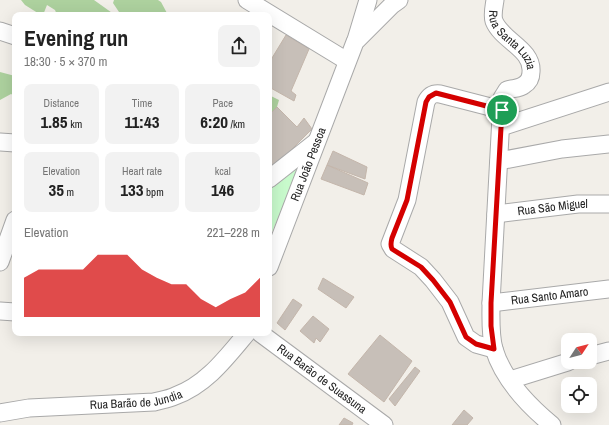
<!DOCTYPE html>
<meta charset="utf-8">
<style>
body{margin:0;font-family:"Archivo Narrow",sans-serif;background:#f2f2f2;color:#222;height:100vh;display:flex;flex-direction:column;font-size:15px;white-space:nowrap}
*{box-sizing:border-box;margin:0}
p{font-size:13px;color:#767676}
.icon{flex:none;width:22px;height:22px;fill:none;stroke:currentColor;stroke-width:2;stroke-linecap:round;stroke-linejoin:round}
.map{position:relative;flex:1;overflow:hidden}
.side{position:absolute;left:12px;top:12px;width:260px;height:324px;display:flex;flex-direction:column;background:#fff;border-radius:8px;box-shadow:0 4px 16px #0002}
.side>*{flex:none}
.needle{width:26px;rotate:54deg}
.tools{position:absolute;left:561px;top:333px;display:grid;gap:8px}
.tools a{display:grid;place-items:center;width:36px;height:36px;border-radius:8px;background:#fff;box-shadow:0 4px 16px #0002;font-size:20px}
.pin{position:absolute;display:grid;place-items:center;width:34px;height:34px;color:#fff;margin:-17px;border:2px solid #fff;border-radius:50%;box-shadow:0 1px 4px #0007}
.round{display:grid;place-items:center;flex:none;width:42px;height:42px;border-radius:8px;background:#f2f2f2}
.headline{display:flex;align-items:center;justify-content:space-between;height:68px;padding:0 12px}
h1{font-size:22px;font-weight:800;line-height:30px}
.metrics{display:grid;grid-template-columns:repeat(3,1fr);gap:6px;height:68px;padding:4px 12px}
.metrics div{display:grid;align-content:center;border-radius:8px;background:#f2f2f2;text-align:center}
.metrics b{font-size:17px;font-weight:800}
.metrics small{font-size:11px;font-weight:400}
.metrics p{font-size:11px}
.chart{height:112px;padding:8px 12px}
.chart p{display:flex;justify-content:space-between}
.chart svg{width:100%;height:72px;margin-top:4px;fill:#d40000;opacity:.7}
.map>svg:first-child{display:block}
</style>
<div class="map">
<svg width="609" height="425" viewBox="0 0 609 425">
<rect width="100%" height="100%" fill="#f2efe9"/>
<path fill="#add19e" d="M21,0H94L115,15H57L55,10L47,5L43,15H41L25,5Z
M114,0H158L161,2L168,15H121L113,3Z
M0,72L15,76V96L11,94L0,100Z
M269,88L271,89L269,95L279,100L277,107L269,115Z"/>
<path fill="#c8facc" d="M296,165L301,168L269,238V186Z"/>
<path fill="#c7bfb8" stroke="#c4b6ab" d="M286,35L309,49L291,91L296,95L294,101L269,87L270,71L269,63Z
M277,107L297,127L304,118L312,129L273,168L269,163V115Z
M333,151L367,167L365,179L327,165Z
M327,165L368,183L364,195L321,179Z
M323,278L354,297L346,308L318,289Z
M293,299L302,305L285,330L277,323Z
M313,316L329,329L320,342L316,338L314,343L300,331Z
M380,335L412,361L384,402L348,374Z
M415,367L420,371L395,406L389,399Z
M464,410L473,418L467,425H452Z
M344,418L353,423L352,425H339Z"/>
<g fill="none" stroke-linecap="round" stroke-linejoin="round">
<g stroke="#a9a9a9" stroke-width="19">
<g id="minor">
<path d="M247,0L347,61"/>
<path id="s1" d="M495,0C494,7 492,15 494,21C502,41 533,49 531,72C531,77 529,82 524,85C519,89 513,88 507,90L502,98L491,303C491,318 490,335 494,349C503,379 529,406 552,425"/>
<path d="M0,31L15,36"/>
<path d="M356,40L368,0"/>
<path d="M501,127L609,92"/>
<path d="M0,142L15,143"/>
<path d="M499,161L562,149L609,144"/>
<path d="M269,179L316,142"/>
<path id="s2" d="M496,214L578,204H609"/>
<path d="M0,262L15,220"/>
<path id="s3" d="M269,267L355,42L392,5L399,0"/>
<path id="s4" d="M491,303L609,289"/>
<path d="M0,311L15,312"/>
<path id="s5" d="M260,333L384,425"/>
<path d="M494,349L476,344L466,337L450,302L433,280L421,267L393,249L390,244L407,200L426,102C429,96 432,93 440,94L502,110"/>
<path d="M590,356L609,351"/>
<path d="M510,380L568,362"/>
<path id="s6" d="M0,413L29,408L154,402C161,400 169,399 175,396C206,385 226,358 247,333"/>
</g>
</g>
<use href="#minor" stroke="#fff" stroke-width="17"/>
</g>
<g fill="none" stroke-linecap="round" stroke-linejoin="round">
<g stroke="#fff" stroke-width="8">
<path id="route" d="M436,93L502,110L491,303V326L494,349L476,344L466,337L450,302L433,280L421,267L392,249C390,245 391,242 392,238L407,200L426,102L429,97Z"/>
</g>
<use href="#route" stroke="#d40000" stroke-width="5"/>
</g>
<g text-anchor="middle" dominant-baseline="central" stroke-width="4" stroke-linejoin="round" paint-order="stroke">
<g font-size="12" fill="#222" stroke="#fff">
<text stroke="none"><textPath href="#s1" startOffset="47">Rua Santa Luzia</textPath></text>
<text stroke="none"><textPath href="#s3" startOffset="110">Rua João Pessoa</textPath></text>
<text stroke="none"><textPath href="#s2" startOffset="57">Rua São Miguel</textPath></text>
<text stroke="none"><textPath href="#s4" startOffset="59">Rua Santo Amaro</textPath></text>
<text stroke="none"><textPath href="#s5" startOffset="77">Rua Barão de Suassuna</textPath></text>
<text stroke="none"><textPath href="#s6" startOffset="137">Rua Barão de Jundia</textPath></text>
</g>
</g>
</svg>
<div class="tools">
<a><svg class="needle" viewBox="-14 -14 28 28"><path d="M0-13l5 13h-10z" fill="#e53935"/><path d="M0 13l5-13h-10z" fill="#767676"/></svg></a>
<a><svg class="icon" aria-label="locate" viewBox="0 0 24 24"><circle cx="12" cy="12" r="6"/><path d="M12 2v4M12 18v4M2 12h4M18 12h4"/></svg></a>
</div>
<div class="pin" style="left:502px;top:110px;background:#1e9e55"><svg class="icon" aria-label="arrive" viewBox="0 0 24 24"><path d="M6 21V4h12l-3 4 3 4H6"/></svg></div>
<section class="side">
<div class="headline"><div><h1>Evening run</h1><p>18:30 · 5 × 370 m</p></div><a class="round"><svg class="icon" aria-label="share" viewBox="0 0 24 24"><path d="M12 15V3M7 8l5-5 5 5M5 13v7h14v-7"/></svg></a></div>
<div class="metrics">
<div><p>Distance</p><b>1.85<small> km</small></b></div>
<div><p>Time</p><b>11:43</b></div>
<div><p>Pace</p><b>6:20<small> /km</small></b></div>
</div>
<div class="metrics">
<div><p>Elevation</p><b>35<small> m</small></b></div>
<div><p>Heart rate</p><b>133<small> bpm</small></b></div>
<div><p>kcal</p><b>146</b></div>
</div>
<div class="chart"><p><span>Elevation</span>221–228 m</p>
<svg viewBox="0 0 160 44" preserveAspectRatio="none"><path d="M0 44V20L10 15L20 15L30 15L40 15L50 6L60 6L70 6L80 15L90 20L100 24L110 24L120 33L130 38L140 33L150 29L160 20V44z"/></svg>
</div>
</section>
</div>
